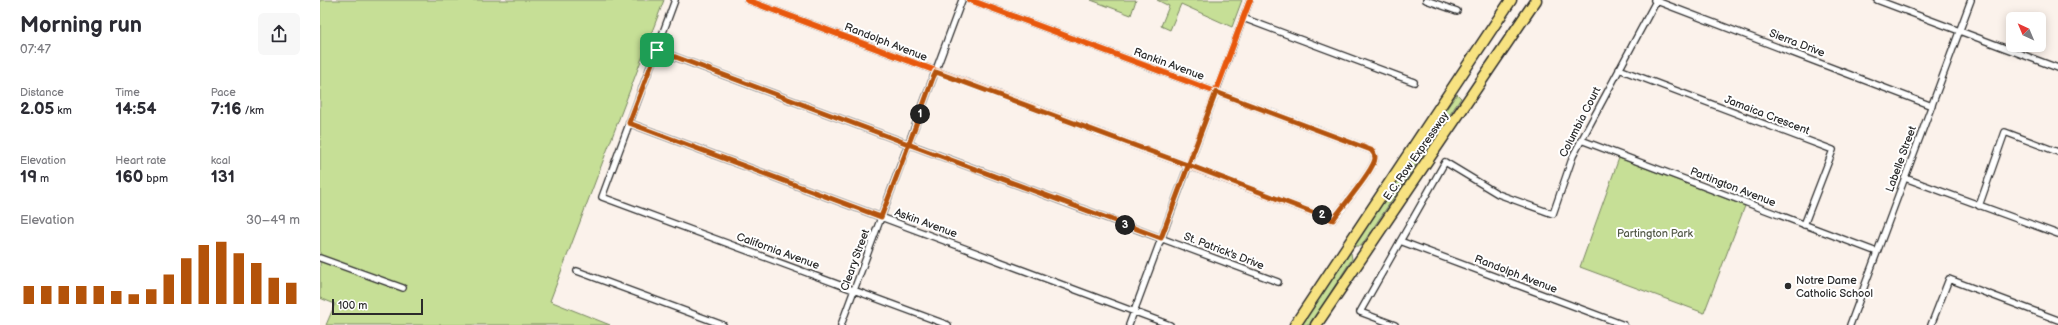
<!DOCTYPE html>
<meta charset="utf-8">
<style>
body{margin:0;font-family:"Balsamiq Sans",sans-serif;background:#f7f7f7;color:#2b2b33;height:100vh;display:flex;flex-direction:column;font-size:15px;white-space:nowrap}
*{box-sizing:border-box;margin:0}
p{font-size:13px;color:#7c7c81}
.icon{flex:none;width:22px;height:22px;fill:none;stroke:currentColor;stroke-width:2;stroke-linecap:round;stroke-linejoin:round}
.map{position:relative;flex:1;overflow:hidden}
.details{display:flex;flex-direction:column;background:#fff;width:320px}
.details>*{flex:none}
.needle{width:26px;rotate:316deg}
.buttons{position:absolute;left:1686px;top:12px;display:grid;gap:8px}
.buttons a{display:grid;place-items:center;width:40px;height:40px;border-radius:6px;background:#fff;box-shadow:0 2px 10px #0003;font-size:20px}
.scale{position:absolute;left:12px;bottom:10px;width:91px;box-sizing:border-box;padding-left:4px;border:2px solid #2b2b2b;border-top:0;font-size:11px;line-height:14px;white-space:nowrap;color:#2b2b2b;-webkit-text-stroke:3px #fff;paint-order:stroke}
.pin{position:absolute;display:grid;place-items:center;width:34px;height:34px;color:#fff;margin:-17px;border-radius:8px;box-shadow:0 2px 6px #0006}
.km{position:absolute;width:20px;height:20px;margin:-10px;border-radius:50%;background:#222;color:#fff;font-size:11px;line-height:20px;text-align:center}
.round{display:grid;place-items:center;flex:none;width:42px;height:42px;border-radius:6px;background:#f7f7f7}
.overview{display:flex;align-items:center;justify-content:space-between;height:68px;padding:0 20px}
h1{font-size:22px;font-weight:600;line-height:30px}
.figures{display:grid;grid-template-columns:repeat(3,1fr);gap:6px;height:68px;padding:4px 20px}
.figures div{display:grid;align-content:center}
.figures b{font-size:17px;font-weight:600}
.figures small{font-size:11px;font-weight:400}
.figures p{font-size:11px}
.chart{height:112px;padding:8px 20px}
.chart p{display:flex;justify-content:space-between}
.chart svg{width:100%;height:72px;margin-top:4px;stroke:#b45309;stroke-width:6}
main{display:flex;flex:1;min-height:0}
.map>svg:first-child{display:block}
</style>
<main>
<section class="details">
<div class="overview"><div><h1>Morning run</h1><p>07:47</p></div><a class="round"><svg class="icon" aria-label="share" viewBox="0 0 24 24"><path d="M12 15V3M7 8l5-5 5 5M5 13v7h14v-7"/></svg></a></div>
<div class="figures">
<div><p>Distance</p><b>2.05<small> km</small></b></div>
<div><p>Time</p><b>14:54</b></div>
<div><p>Pace</p><b>7:16<small> /km</small></b></div>
</div>
<div class="figures">
<div><p>Elevation</p><b>19<small> m</small></b></div>
<div><p>Heart rate</p><b>160<small> bpm</small></b></div>
<div><p>kcal</p><b>131</b></div>
</div>
<div class="chart"><p><span>Elevation</span>30–49 m</p>
<svg viewBox="0 0 160 44" preserveAspectRatio="none"><path d="M5 44V33M15 44V33M25 44V33M35 44V33M45 44V33M55 44V36M65 44V38M75 44V35M85 44V26M95 44V16M105 44V8M115 44V6M125 44V13M135 44V19M145 44V28M155 44V31"/></svg>
</div>
</section>
<div class="map">
<svg width="1738" height="325" viewBox="0 0 1738 325">
<rect width="100%" height="100%" fill="#fbf2eb"/>
<filter id="ink" filterUnits="userSpaceOnUse"><feTurbulence type="fractalNoise" baseFrequency=".025" numOctaves="2"/><feDisplacementMap in="SourceGraphic" scale="8" xChannelSelector="R" yChannelSelector="G"/><feConvolveMatrix kernelMatrix="1 2 1 2 8 2 1 2 1" color-interpolation-filters="sRGB"/></filter>
<g filter="url(#ink)">
<path fill="#c6df96" stroke="#788560" d="M0,0H344L230,301L290,325H6L15,304L0,298Z
M771,0H816L811,15Z
M837,0H922L912,27L861,4L850,30L841,26L849,6Z
M1137,94L1141,98L1041,246H1033L1066,193Z
M1299,158L1425,206L1384,313L1260,267Z
M1026,252L1031,253L1032,259L990,325H978Z"/>
<g fill="none" stroke-linecap="round" stroke-linejoin="round">
<g stroke="#2b2b2b" stroke-width="8">
<path id="street" d="M355,0L282,197L628,325
M427,0L1013,220C1021,208 1055,169 1055,158C1055,154 1053,152 1051,150L650,0
M1106,0L1137,11
M1334,0L1612,106
M1557,0L1738,68
M923,18L1094,82
M326,46L958,282
M1299,69L1513,150L1484,225
M309,123L850,325
M1261,140L1557,252
M1585,178L1738,234
M1659,206L1685,132L1738,152
M1080,241L1304,325
M0,258L83,288
M257,271L403,325
M521,325L642,0
M809,325L930,0
M1075,325L1040,312L1125,162L1178,194L1233,214L1253,156L1336,1
M1530,325L1651,0
M1611,325L1629,279L1738,320"/>
</g>
<g stroke="#2b2b2b" stroke-width="13">
<path id="highway" d="M975,325L1191,0
M996,325L1216,0"/>
</g>
<use href="#street" stroke="#fff" stroke-width="5.5"/>
<use href="#highway" stroke="#f7e281" stroke-width="10"/>
<g stroke="#fff" stroke-width="8">
<path id="cycleway" d="M427,0L1013,220C1021,208 1055,169 1055,158C1055,154 1053,152 1051,150L650,0
M868,165L930,0"/>
</g>
<use href="#cycleway" stroke="#e8590c" stroke-width="6"/>
</g>
</g>
<g fill="none" stroke-linecap="round" stroke-linejoin="round" filter="url(#ink)">
<g stroke="#fff" stroke-width="8">
<path id="route" d="M337,50L309,123L561,217C579,171 596,125 613,78L616,72L862,163L874,167L1013,220C1021,208 1055,169 1055,158C1055,154 1053,152 1051,150L896,92L841,238L596,147L583,142L337,50"/>
</g>
<use href="#route" stroke="#b45309" stroke-width="5"/>
</g>
<circle fill="#2b2b2b" stroke="#fff" stroke-width="1.5" cx="1468" cy="286" r="4"/>
<g text-anchor="middle" dominant-baseline="central" stroke-width="4" stroke-linejoin="round" paint-order="stroke">
<g font-size="11" fill="#2b2b2b" stroke="#fff">
<text transform="translate(566 42) rotate(21)">Randolph Avenue</text>
<text transform="translate(1477 43) rotate(21)">Sierra Drive</text>
<text transform="translate(849 64) rotate(20)">Rankin Avenue</text>
<text transform="translate(1447 115) rotate(21)">Jamaica Crescent</text>
<text transform="translate(1260 122) rotate(-63)">Columbia Court</text>
<text transform="translate(1096 156) rotate(-55)">E.C. Row Expressway</text>
<text transform="translate(1581 159) rotate(-70)">Labelle Street</text>
<text transform="translate(1413 187) rotate(21)">Partington Avenue</text>
<text transform="translate(606 223) rotate(20)">Askin Avenue</text>
<text transform="translate(458 251) rotate(20)">California Avenue</text>
<text transform="translate(904 251) rotate(21)">St. Patrick's Drive</text>
<text transform="translate(535 260) rotate(-70)">Cleary Street</text>
<text transform="translate(1196 274) rotate(21)">Randolph Avenue</text>
</g>
<g font-size="11" fill="#525846" stroke="#fff">
<text x="1335" y="233">Partington Park</text>
</g>
<g font-size="11" fill="#2b2b2b" stroke="#fff" text-anchor="start">
<text x="1476" y="280">Notre Dame<tspan x="1476" dy="13">Catholic School</tspan></text>
</g>
</g>
</svg>
<div class="buttons">
<a><svg class="needle" viewBox="-14 -14 28 28"><path d="M0-13l5 13h-10z" fill="#e53935"/><path d="M0 13l5-13h-10z" fill="#7c7c81"/></svg></a>
</div>
<div class="scale">100 m</div>
<div class="pin" style="left:337px;top:50px;background:#1e9e55"><svg class="icon" aria-label="arrive" viewBox="0 0 24 24"><path d="M6 21V4h12l-3 4 3 4H6"/></svg></div>
<b class="km" style="left:600px;top:114px">1</b>
<b class="km" style="left:1002px;top:215px">2</b>
<b class="km" style="left:805px;top:225px">3</b>
</div>
</main>
